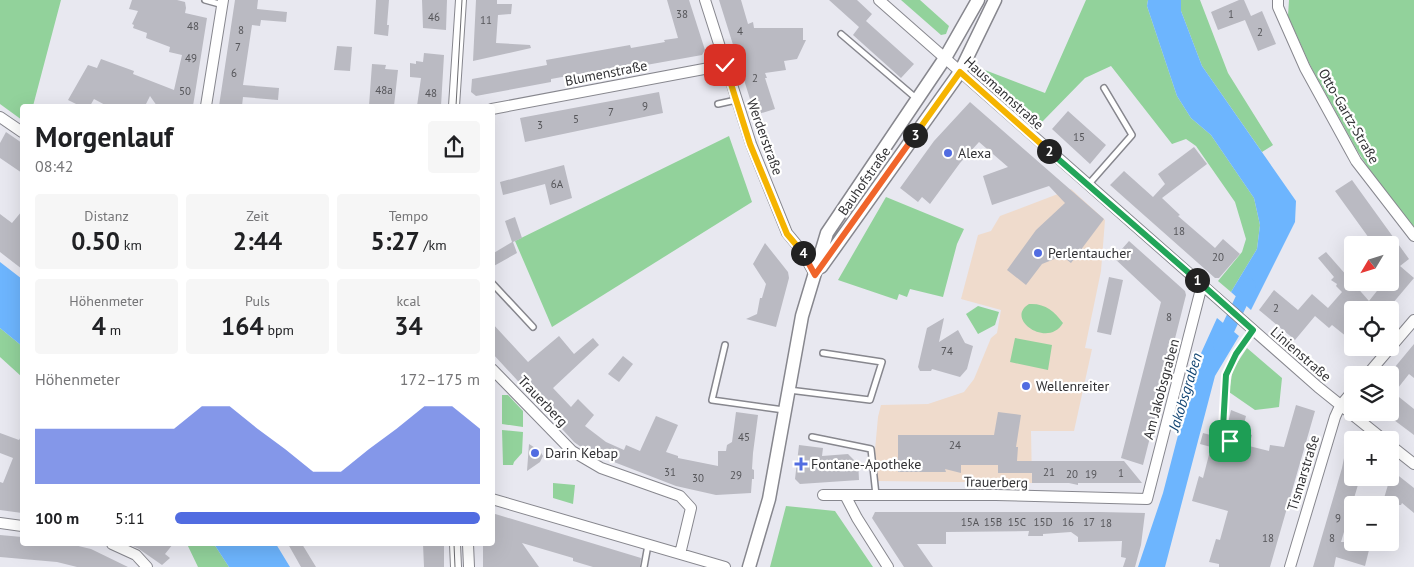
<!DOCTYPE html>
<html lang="de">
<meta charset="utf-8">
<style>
body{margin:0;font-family:"PT Sans",sans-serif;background:#f6f6f6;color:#202124;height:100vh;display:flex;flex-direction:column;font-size:19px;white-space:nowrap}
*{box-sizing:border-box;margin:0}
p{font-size:16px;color:#757577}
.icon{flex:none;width:28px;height:28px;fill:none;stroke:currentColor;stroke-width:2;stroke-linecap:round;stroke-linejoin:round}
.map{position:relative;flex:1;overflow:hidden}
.panel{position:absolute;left:20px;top:104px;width:475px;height:442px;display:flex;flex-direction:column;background:#fff;border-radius:5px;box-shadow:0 5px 20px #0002}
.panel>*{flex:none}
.needle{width:32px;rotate:232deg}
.buttons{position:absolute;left:1344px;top:236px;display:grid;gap:10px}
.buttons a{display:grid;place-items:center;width:55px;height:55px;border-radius:5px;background:#fff;box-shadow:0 5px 20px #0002;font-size:25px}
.pin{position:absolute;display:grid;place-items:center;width:42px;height:42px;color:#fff;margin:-21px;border-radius:10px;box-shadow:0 2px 8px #0006}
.km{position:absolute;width:25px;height:25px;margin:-12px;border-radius:50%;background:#222;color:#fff;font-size:14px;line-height:25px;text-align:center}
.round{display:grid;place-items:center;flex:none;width:52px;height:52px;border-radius:5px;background:#f6f6f6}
.headline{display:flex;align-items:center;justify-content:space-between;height:85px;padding:0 15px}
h1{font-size:28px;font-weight:800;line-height:38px}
.figures{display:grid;grid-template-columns:repeat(3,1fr);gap:8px;height:85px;padding:5px 15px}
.figures div{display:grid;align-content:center;border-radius:5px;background:#f6f6f6;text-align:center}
.figures b{font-size:25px;font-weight:800}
.figures small{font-size:14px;font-weight:400}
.figures p{font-size:14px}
.chart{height:140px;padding:10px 15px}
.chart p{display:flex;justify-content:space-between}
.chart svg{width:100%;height:90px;margin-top:5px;fill:#516ce1;opacity:.7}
ul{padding:0 15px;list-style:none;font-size:16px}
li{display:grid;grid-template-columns:80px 60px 1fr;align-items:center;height:38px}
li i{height:12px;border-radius:6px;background:#516ce1}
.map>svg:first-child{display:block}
</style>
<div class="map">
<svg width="1414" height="567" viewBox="0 0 1414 567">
<rect width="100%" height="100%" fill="#e8e8f0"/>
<path fill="#efdbcc" d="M1071,189L1105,220L1101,271L1085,348L1092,349L1074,431H1031L1032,483L877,481L874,465L875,450L878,417L881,405L928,404L964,392L974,379L991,338L997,333L1001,310L961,299L978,235L991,231L1000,216Z"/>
<path fill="#92d29b" d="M0,0H61L33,106H22V120L0,104Z
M901,0H920L949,26L946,34L941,35Z
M1086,0H1148L1147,6L1177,96L1191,118L1211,135L1254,198L1260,225L1257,249L1231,292L1218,281L1242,252L1246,239L1235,202L1196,146L1186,139L1172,144L1111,66L1085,78L1041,123L977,67L1045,93Z
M1181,0H1200L1228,73L1273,145L1262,152L1202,66L1181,11Z
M1289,0H1414V230L1381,187L1358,152L1310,65L1288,16Z
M729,136L752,202L552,327L515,241Z
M886,197L964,229L957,244L943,297L910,289L907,297L899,294L897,300L838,280Z
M1029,304C1045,303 1054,311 1063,323C1048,349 1004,319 1029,304Z
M978,306L999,312L995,325L978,334L966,314Z
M0,328L22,346V377L0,357Z
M1015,338L1052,345L1048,370L1010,362Z
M1247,348L1282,378L1279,407L1255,410L1229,392L1233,369Z
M502,395H508L523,411V427L502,424Z
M502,430L523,432L522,453L514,462L513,465H503Z
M553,483L575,485L573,504L553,498Z
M786,506L835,511L873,567H770Z
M187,544H214L229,567H198Z"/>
<path fill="#6db5fe" d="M1148,0H1181V11L1202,66L1296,201L1295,222L1251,310L1231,292L1257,249L1260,225L1254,198L1211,135L1191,118L1177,96L1147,6Z
M0,262L22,279V346L0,328Z
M1217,318L1239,336L1215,376L1165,567H1138L1163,493L1197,362Z
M214,544H276L290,567H229Z"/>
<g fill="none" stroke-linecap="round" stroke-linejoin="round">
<path stroke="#6db5fe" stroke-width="14" d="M1220,345L1249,285"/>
</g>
<path fill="#babac2" d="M132,0H177L185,2L186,8L185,13L207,18L193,106H157L150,96L145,106H107L94,99L90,106H80L68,100L88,65L97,68L101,59L134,71L133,74L174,90L182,55L169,52L170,47L146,38L147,33L133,28L134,25L132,24L138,11L129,9Z
M235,0H258L257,9L287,12L286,22L261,20L260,26L252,25L243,85L279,88L278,100L243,97L242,106H219Z
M376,0H389L387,25H389L388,36L374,34Z
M422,0H447L446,30L423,28Z
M476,0H497V4H512L511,14L498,15L496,43L530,45L531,48L473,61Z
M667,0H689L705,50L702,55L635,67L634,64L551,79V82L476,96L471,92L472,79L547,65L546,60L630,45L631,48L665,42L664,40L678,38Z
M719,0H741L748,24L753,22L754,28H803V40H806L797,59L784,61L786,70L765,73L767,78H765L775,109L755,115Z
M829,0H857L872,14L866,21L914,64L901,78L853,35L859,27Z
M1239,0H1244L1251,16L1262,11L1276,44L1258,51L1245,20L1218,30L1211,12Z
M337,46L352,47L350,71L334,70Z
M424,53L444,55L441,106H417L421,78L410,77V63L416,64V61L423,62Z
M372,64L386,65L385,69L398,70L394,106H369Z
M659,92L663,113L525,142L520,118Z
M970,102L1104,219L1071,263L1062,256L1042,264L1026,285L1007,270L1036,230L1065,203L1049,186L992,205L983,176L1008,167L979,142L960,163L930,204L922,197L918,202L900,188L934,141Z
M1068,111L1106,145L1090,164L1052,129Z
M6,132L22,143V173L0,158V143Z
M1194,147L1207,164L1162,198L1180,215L1178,216L1215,248L1223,239L1240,254L1219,278H1215L1110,185L1124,171L1153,197L1165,184L1158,174Z
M564,165L572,198L550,205L545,184L503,195L500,182Z
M1352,180L1409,259L1400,266L1414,278L1387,310H1352V341L1332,325L1329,328L1315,316L1295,340L1259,310L1274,290L1298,310L1312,294L1328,308L1342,292L1336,286L1337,284L1331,280L1334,277L1318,258L1326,252L1369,301L1384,282H1390V276L1396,269L1390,274V245H1374L1335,191Z
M22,211V269L0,252V214L12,223Z
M515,217L522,238L513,242L517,253L492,267V254L512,242L505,221Z
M1129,241L1185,291L1186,295L1143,465L1121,458L1161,302L1114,258Z
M765,243L788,272L789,278L776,327L746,319L757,314L760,298H762L766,284L753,264Z
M1109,277L1123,280L1111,335L1097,332Z
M944,318L939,342L958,330L965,343L973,346L967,369L960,377L932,369L931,371H920L918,367L927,328Z
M492,323L528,362L559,336L574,354L593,338L599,345L553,388L571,407L578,399L594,415L585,426L606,442L624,450L626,445L640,451L656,416L678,425L666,452L678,456V458L718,466V451H726L727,445L732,442L736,412L758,415L753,453L752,469L754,470V479H752L751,493L716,495L676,486L588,452L574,442L492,353Z
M1414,344V378L1409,374L1394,393L1414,409V435L1390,417V373Z
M623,356L633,364L619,382L608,374Z
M1296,405L1315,411L1270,567H1219V564L1209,562L1216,539L1220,540L1228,511L1192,501L1199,476L1203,478L1211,447L1200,444L1203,433L1222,438L1223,437L1227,444L1232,445L1234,439L1227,427L1231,410L1246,416L1242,431L1252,435L1249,446L1269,451L1270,445L1284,447Z
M998,412L1021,415L1016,447H1018L1017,461H1124L1142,483H1078V485L1069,483H1032V473H998V465H961V473L945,469L946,472H898V435H994Z
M0,433L19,440L22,435V513L0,510V482L3,483L13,458L0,453Z
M1348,438H1352V478H1360L1341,542H1371L1365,566L1336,557L1334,567H1313L1342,468Z
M529,444L540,451L543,456L540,462L527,471Z
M799,445L823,448L822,456L848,454L854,460H858L859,480L800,484L795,479Z
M1390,469L1414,488V513L1402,503L1401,505H1382L1390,478Z
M875,512H1100L1145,513L1141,545L1135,567H1123L1126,558L1121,557L1122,541L1078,542V537L1071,532L1043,534V536H1028L1029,531L946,532V544H917L933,567H904L872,518Z
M492,513L641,558L640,567H593L573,561V558L522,543L539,567H483V544H492Z
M0,535L22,537V544H70L91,549L128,567H77L57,562L0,557Z
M128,544H173L165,554L170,558L162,565L139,549Z
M288,544H302L316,567H301Z
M423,544H444V567H424Z"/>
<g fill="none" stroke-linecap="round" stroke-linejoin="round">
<g stroke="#87878e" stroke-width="8">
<path id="service" d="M205,0L223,5
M841,34L917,99
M718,104L736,100
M1088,185L1132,135L1104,88
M492,283L533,327
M725,345L712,400L784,410
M789,390L870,400L882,362L823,353
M812,437L871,449L876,495
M1230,441L1223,428L1226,375L1236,354L1253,330
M644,567L648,545"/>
</g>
<g stroke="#87878e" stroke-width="12">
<path id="minor" d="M705,0L751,144L787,233L802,251L815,275
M879,0L1318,387L1384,440
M1278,0V7L1305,68L1350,150L1356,161L1414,236
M206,106L223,0
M454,106L461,0
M492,109L725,65
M0,117L22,132
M492,369L572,451L601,468L680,496L691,508L680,554
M1367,375L1414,320
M1390,445L1414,464
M823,495H845
M492,499L725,567
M0,523L22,526
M112,544L136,555L147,567
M455,544L456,567
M468,544L469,567
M888,567L857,518L845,495H996L1147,499L1202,285
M1290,567L1335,417L1340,406L1352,392"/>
</g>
<g stroke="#87878e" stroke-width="15">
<path id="tertiary" d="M821,267L960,72L995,0
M749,567L769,499L802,316L827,233L945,58L978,0"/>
</g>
<use href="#service" stroke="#fff" stroke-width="5"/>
<use href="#minor" stroke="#fff" stroke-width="10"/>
<use href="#tertiary" stroke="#fff" stroke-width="12"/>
<path stroke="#6c6c70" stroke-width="1" d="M456,106L462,0
M454,544L455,567"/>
</g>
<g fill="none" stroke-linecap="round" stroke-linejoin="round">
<g stroke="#fff" stroke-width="10">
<path id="split-1" d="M1197,280L1253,330L1236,354L1226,375L1223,428L1230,441"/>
</g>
<g stroke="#fff" stroke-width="10">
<path id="split-2" d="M1049,151L1197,280"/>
</g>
<g stroke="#fff" stroke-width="10">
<path id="split-3" d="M915,135L960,72L1049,151"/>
</g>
<g stroke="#fff" stroke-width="10">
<path id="split-4" d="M803,253L815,275L915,135"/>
</g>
<g stroke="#fff" stroke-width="10">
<path id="split-5" d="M725,65L750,144L787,234L803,253"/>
</g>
<use href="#split-1" stroke="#22a559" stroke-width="6"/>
<use href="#split-2" stroke="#22a559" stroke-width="6"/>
<use href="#split-3" stroke="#f5b400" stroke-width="6"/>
<use href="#split-4" stroke="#f0652b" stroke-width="6"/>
<use href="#split-5" stroke="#f5b400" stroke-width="6"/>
</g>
<g fill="#516ce1" stroke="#fff" stroke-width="2">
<circle cx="948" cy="153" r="5"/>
<circle cx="1038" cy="253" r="5"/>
<circle cx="1026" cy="386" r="5"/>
<circle cx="535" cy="453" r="5"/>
<path d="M798.5 456.5h5v5h5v5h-5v5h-5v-5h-5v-5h5z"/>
</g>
<g text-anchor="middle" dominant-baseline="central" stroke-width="4.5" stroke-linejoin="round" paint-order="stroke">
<g font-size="11" fill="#555559">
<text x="682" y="14">38</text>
<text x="1231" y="14">1</text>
<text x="434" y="17">46</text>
<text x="486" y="20">11</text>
<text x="193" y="26">48</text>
<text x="241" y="30">8</text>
<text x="740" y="31">4</text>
<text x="1260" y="32">2</text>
<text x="238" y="47">7</text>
<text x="191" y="58">49</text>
<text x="234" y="73">6</text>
<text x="755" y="78">2</text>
<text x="384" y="90">48a</text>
<text x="185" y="91">50</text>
<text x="431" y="93">48</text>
<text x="645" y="106">9</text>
<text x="611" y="112">7</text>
<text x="576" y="119">5</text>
<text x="540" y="125">3</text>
<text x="1079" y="137">15</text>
<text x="557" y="184">6A</text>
<text x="1179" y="231">18</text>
<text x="1218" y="257">20</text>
<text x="1276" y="308">2</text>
<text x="1169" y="317">8</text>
<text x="947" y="351">74</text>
<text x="744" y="437">45</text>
<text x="955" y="445">24</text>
<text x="670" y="472">31</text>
<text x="1049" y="472">21</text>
<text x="1121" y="473">1</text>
<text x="1072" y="474">20</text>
<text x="1091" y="474">19</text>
<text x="736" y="475">29</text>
<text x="698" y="478">30</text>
<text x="1338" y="518">9</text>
<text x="970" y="522">15A</text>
<text x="993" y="522">15B</text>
<text x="1017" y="522">15C</text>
<text x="1043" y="522">15D</text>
<text x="1068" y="522">16</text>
<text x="1089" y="522">17</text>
<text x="1106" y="523">18</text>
<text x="1268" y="538">18</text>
<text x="1332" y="538">8</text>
</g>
<g font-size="14" fill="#333336" stroke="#fff">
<text transform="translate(606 73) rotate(-11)">Blumenstraße</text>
<text transform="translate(1004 93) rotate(42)">Hausmannstraße</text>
<text transform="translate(1349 116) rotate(60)">Otto-Gartz-Straße</text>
<text transform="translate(765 137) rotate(70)">Werderstraße</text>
<text transform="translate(864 181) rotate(-55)">Bauhofstraße</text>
<text transform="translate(1301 354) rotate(41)">Linienstraße</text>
<text transform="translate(1161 389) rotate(-75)">Am Jakobsgraben</text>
<text transform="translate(543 401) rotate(46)">Trauerberg</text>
<text transform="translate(1303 473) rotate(-73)">Tismarstraße</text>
<text transform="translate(996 482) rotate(1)">Trauerberg</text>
</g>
<g font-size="14" fill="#333336" stroke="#fff" text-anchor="start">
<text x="958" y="153">Alexa</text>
<text x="1048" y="253">Perlentaucher</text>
<text x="1036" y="386">Wellenreiter</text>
<text x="545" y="453">Darin Kebap</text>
<text x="811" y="464">Fontane-Apotheke</text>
</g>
<g font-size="15" font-style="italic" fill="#124573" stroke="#fff">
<text transform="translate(1185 392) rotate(-73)">Jakobsgraben</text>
</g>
</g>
</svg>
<div class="buttons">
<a><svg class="needle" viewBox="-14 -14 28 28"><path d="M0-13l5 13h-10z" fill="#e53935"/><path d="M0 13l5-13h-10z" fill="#757577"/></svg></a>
<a><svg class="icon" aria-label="locate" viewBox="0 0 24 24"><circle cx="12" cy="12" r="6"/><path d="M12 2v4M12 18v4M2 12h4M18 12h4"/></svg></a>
<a><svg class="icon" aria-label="layers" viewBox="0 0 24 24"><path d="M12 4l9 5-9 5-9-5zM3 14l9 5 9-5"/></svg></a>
<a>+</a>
<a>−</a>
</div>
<div class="pin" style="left:1230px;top:441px;background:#1e9e55"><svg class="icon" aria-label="arrive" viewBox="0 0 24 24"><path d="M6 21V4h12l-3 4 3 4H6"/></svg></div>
<div class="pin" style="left:725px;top:65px;background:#d93025"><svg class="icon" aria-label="check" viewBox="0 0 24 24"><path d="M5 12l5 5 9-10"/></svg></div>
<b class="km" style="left:1197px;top:280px">1</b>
<b class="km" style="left:1049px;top:151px">2</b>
<b class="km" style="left:915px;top:135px">3</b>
<b class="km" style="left:803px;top:253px">4</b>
<section class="panel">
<div class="headline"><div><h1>Morgenlauf</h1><p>08:42</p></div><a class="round"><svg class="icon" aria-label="share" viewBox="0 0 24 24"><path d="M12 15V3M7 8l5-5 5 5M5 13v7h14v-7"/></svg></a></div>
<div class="figures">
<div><p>Distanz</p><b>0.50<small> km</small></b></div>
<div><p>Zeit</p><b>2:44</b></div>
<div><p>Tempo</p><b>5:27<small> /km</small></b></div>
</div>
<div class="figures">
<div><p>Höhenmeter</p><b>4<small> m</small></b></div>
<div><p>Puls</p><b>164<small> bpm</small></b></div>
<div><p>kcal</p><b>34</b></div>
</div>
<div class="chart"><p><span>Höhenmeter</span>172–175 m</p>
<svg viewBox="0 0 160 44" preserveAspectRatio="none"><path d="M0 44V17L10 17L20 17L30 17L40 17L50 17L60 6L70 6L80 17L90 27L100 38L110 38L120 27L130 17L140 6L150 6L160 17V44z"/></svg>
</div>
<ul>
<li><b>100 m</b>5:11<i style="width:100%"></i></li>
</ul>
</section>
</div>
